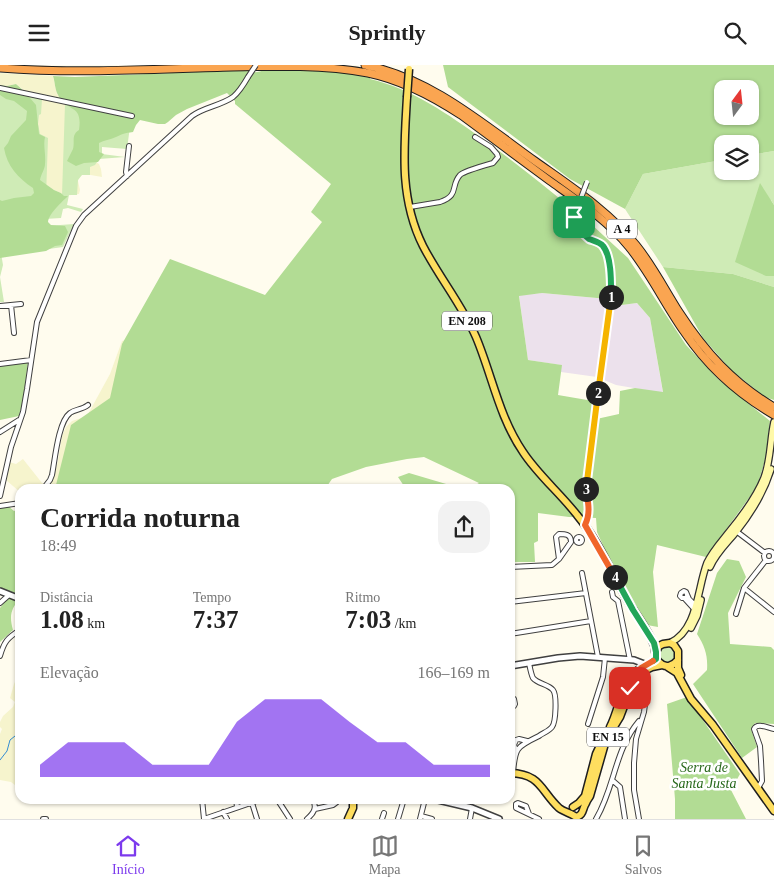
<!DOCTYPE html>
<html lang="pt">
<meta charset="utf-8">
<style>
body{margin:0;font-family:Georgia,serif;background:#f2f2f2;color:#222;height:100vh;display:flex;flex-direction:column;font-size:19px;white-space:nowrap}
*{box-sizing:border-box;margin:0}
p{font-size:16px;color:#767676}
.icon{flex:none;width:28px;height:28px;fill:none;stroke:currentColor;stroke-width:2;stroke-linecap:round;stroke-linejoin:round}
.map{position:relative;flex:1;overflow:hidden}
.panel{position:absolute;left:15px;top:419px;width:500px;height:320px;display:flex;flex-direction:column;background:#fff;border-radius:15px;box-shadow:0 1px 4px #0004}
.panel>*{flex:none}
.needle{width:32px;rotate:15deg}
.fabs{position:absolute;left:714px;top:15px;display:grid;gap:10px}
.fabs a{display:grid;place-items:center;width:45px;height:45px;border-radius:10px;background:#fff;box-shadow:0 1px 4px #0004;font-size:25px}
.pin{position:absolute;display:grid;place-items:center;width:42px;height:42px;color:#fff;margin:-21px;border-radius:10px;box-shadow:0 2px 8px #0006}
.km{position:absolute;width:25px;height:25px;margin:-12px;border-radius:50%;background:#222;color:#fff;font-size:14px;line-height:25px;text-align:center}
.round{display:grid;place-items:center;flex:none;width:52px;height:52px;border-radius:15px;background:#f2f2f2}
.summary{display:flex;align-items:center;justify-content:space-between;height:85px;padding:0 25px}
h1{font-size:28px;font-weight:800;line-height:38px}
.metrics{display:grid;grid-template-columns:repeat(3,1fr);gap:8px;height:85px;padding:5px 25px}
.metrics div{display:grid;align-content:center}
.metrics b{font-size:25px;font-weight:800}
.metrics small{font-size:14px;font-weight:400}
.metrics p{font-size:14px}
.chart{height:140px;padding:10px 25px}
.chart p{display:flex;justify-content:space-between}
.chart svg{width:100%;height:90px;margin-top:5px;fill:#7c3aed;opacity:.7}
header{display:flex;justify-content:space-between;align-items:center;height:65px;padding:0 25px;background:#fff;font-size:22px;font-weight:800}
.menu{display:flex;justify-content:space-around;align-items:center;height:70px;border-top:1px solid #e0e0e0;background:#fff;font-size:14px;color:#767676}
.menu a{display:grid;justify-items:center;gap:2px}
.menu .current{color:#7c3aed}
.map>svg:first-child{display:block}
</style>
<header><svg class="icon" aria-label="menu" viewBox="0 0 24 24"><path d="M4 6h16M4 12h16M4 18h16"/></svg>Sprintly<svg class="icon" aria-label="search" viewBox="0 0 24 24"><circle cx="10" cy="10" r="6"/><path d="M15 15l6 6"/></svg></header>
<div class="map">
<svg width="774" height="754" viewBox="0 0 774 754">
<rect width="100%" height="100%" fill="#fffcee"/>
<path fill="#ece1ec" d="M542,228L608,234L597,312L561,307V300L528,295L519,230Z
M637,238L650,253L663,328L616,320L604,315L614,241Z"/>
<path fill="#f6f4cd" d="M0,8L53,11L57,29L69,42L96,97L99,99L101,104L102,112L85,109L79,111L78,116L80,125L79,129L64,131L61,128L54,125L40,115L39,69L31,33L25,26L16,19L7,21L0,20Z
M125,275L109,424H20V427L6,415L9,397L16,399L23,394L42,418L46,420L52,415L54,412L58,396L62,371L66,362L72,356L87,351L110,309L122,276Z
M20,606V720H15L11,717L0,715V669L2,664L0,662V657L3,651L13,642L15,637L10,633L14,619Z"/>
<path fill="#cfebb6" d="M0,24L42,34L41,49L39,50L38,59L40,69L48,73L46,132L62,130L65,39L131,54L127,84L102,82V89L125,92L99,94L95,100L90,102V110H82L78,115L77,130H69L67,140L83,144L81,147L68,143L63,144L61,153L45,154L46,161L74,159L63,182L27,187L1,188L3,200L0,212L4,237H0Z
M774,86V140L771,135L766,211H774V222L733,209L663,202L625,144L643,109L722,95V106H750V90Z
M658 589a9 9 0 1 1 18 0a9 9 0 1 1-18 0Z"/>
<path fill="#b2dc94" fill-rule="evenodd" d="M443,0H774V86L750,90V79H722V95L643,109L625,144L570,114L448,22ZM722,24H750V51H722Z
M267,4C301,4 338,2 370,12V14C412,24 448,49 484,75C515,97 544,121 574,145L571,158C576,165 582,172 591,177C593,178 596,178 598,180C608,188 608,222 608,234L542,228L519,231L528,295L562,300L558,330L593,336L592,355L619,349L620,326L635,323L663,327L650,253L637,238L614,241L615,203L608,180L589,171L575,156L579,148L628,193L686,280L718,314L770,356L766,392L757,422L706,492L657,480L653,507L658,562L647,560L612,500L597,467L596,453L569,452L538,448V476L534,478L535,497H510V424H469L479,418L424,392L407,394L366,402L332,414L325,424H55L71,360L110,333L122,279L170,194L265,230L322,157L311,147L331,119L235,39V36L227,28L187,44L176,50L168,57L165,59H158L140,55L136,60L133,67C124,68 123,69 116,72C110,75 104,75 99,78V87L104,89L98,97L84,98L76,101L67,96C69,92 71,88 73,84C75,76 71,70 79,65C83,38 67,48 58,30C55,25 55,17 53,11L75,12L246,5C253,9 260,7 267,4Z
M16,19L24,26L36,40L39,69L45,72C43,81 46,89 45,99C45,104 41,109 40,115L54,125L61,128L64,131H68C62,137 49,148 48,157L51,160L65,161L68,167L62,180L55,181L46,186L0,193V135L2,136L14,133L31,131L34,128L33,123C18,113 7,101 4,83L8,78L11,71L26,55L27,46L14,36L6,34L0,30V20L7,21Z
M760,118L774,140V211H766L735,197Z
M663,202L733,209L774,222V335L765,332L731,305L703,273Z
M28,297L23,336L19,351L0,355V301Z
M409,408L463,424H406L398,412Z
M0,438L6,439L14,446L20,444V534C11,543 9,551 13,565L0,577V543L7,534L8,528L0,523Z
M727,494L739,496L746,512L728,548L730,579L771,582L774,585V659L755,658L751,664L757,682L742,693L693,619L707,605C708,591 705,581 697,569L717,508Z
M687,632L740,709L731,725L746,754H675V734L667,639Z"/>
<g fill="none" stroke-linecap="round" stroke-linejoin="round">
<path stroke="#348dd2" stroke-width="1" d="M0,695L7,686L10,675L20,667"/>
<g stroke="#404040" stroke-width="6">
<path id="minor" d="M0,23L132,51
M127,111L126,107L129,81
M410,142L440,137C460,130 450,121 460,110C464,106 486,100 493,98L498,92L497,89L491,82L475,72
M574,151L572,157C577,163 583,169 589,174C594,176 600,178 603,181C613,192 611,219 611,232L586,422C588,436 591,447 585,460
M11,240L14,268
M0,241L21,239
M0,299L31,295
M0,367L19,355
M43,424L50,415L52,410C55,395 58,357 70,348C75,344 82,345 88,340
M0,431L11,382L23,347L27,324L37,257L76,161L84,150L192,51C204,42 220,41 233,32C239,27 244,19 248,12
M0,441L20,438
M736,466L765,488
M576 475a3 3 0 1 1 6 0a3 3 0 1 1-6 0Z
M764 491a5 5 0 1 1 10 0a5 5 0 1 1-10 0Z
M510,502L552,500L559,494L571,477C571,469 565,469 559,469L556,472L559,494
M582,508L598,592
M744,523L774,547
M612,527L613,532L618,536L630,595
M687,531L686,533H682L680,531L681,528L684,526L686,527L689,534L697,542
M685,534L695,545
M510,537L586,528
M0,538L9,530
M736,549L744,523L766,495
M510,569L591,556
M0,591C4,577 7,573 20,565
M510,633L514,634L515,639L514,641L510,642
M588,659L603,612L605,593
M516,685L514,680L516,675L519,674L527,676
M513,708C515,683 516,682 539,671C543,668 549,666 552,662C556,657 557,630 553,625C548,619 538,619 533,613C531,609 530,603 529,598
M612,715L620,722L625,754
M758,723L762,716L761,696L760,681L754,664C757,657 768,663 774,664
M202,734L204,754
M236,734L237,742
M277,734L290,754
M252,738L257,754
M315,744L333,740L337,737V734
M223,747L227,754
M529,749L526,741L518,738L516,739V743L539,754
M421,751L432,754
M43,754H46
M204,754L262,734
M307,754C314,748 317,743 313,734
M382,754L384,748
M398,754L404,734
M420,754L425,734
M470,754L472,743
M596,754C615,722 614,686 639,656
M639,754L634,725V698L636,674L644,647L648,616H643L641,624L646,627"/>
</g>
<g stroke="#404040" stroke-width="8">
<path id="tertiary" d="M0,526L20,534
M510,601L558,593L580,591L634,595L647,600
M434,734L472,743L499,754"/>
</g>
<g stroke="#2f2f2f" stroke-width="8">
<path id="secondary" d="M710,502C716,488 727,478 736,467C751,448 764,427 771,404
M691,563L697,551L701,535
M670,578C698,565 697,524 707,498C712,487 721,477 729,467C743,450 756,433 764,413C771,395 770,375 774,357"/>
</g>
<g stroke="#1e1e1e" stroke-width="9">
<path id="primary" d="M407,32C404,84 399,133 423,181C439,212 462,240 476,272C492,310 499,352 523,387C538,410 560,428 577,450C597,474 610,504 625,531C633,546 648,564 654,580C656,585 654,593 659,597C665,604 673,601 678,595
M656,587L659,581L663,579L670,578L674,580L678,586V603L681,610
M666,601L677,608L691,634L713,660L774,746
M610,662C618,647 621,624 630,612C636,603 649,602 656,594
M510,708C541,709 540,725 559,743C564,747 571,748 576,752C584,750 582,744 586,738C587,735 589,733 590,731L606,675L620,652L634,615L641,608L646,605L652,602L662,600
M573,742L579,738L585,731L596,689L605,670
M348,754L353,743V734"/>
</g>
<g stroke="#1e1e1e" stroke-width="9">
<path id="motorway" d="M365,0C430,13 482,58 535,96C570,121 609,146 636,180C653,201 665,225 679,247C705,287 733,318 774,342
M0,3C77,9 155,4 232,2C277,1 324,0 368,8C402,15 432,31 461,50C491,72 520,94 550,116C578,136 607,155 629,182C651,209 665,240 685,268C708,302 738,329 774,350"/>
</g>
<use href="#minor" stroke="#fff" stroke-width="4"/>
<use href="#tertiary" stroke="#fff" stroke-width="5"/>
<use href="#secondary" stroke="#fff9a9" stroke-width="5.5"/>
<use href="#primary" stroke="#fede5f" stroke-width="6"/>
<use href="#motorway" stroke="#faa551" stroke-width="7"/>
<g stroke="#404040" stroke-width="6" stroke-linecap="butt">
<path id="minor-bridge" d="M248,12L256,0
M574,151L587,117"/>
</g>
<g stroke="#1e1e1e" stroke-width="9" stroke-linecap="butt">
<path id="primary-bridge" d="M407,32L409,4"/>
</g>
<use href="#minor-bridge" stroke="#fff" stroke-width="4"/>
<use href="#primary-bridge" stroke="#fede5f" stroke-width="6"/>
</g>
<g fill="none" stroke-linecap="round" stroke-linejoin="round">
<g stroke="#fff" stroke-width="10">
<path id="split-1" d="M574,152L572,157C577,163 583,169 589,174C594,176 600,177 603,181C612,192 611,219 611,232"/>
</g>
<g stroke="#fff" stroke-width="10">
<path id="split-2" d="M598,328L611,232"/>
</g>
<g stroke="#fff" stroke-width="10">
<path id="split-3" d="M586,424L598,328"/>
</g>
<g stroke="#fff" stroke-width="10">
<path id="split-4" d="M586,424C588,437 591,448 585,460L615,512"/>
</g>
<g stroke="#fff" stroke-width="10">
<path id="split-5" d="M615,512L633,545L654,578L656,587V594L653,596"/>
</g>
<g stroke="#fff" stroke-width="10">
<path id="split-6" d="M630,623L633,614L641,607V603L653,596"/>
</g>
<use href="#split-1" stroke="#22a559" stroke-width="6"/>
<use href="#split-2" stroke="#f5b400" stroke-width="6"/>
<use href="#split-3" stroke="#f5b400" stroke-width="6"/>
<use href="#split-4" stroke="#f0652b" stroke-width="6"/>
<use href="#split-5" stroke="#22a559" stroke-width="6"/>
<use href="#split-6" stroke="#f0652b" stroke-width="6"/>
</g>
<g text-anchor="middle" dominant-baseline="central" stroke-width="5" stroke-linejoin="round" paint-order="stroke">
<g fill="#fff" stroke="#565656" stroke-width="1">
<rect x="607" y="154.5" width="30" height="19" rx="4"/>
<rect x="442" y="246.5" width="50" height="19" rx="4"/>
<rect x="587" y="662.5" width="42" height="19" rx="4"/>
</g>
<g font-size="12" font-weight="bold" fill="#0d0d0d">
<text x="622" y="164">A 4</text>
<text x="467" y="256">EN 208</text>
<text x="608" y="672">EN 15</text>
</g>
<g font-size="14" font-style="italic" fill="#28681b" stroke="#fff">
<text x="704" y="702">Serra de<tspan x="704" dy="16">Santa Justa</tspan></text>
</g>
</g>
</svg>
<div class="fabs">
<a><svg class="needle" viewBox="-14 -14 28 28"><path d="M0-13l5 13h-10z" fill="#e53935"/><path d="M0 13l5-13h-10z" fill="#767676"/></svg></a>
<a><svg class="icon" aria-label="layers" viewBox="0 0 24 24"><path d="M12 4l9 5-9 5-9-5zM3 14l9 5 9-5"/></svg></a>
</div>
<div class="pin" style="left:574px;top:152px;background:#1e9e55"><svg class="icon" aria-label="arrive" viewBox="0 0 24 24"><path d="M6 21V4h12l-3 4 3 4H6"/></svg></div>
<div class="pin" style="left:630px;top:623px;background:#d93025"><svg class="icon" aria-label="check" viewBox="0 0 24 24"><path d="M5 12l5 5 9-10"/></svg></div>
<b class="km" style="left:611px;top:232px">1</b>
<b class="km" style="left:598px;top:328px">2</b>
<b class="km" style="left:586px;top:424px">3</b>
<b class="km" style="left:615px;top:512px">4</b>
<section class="panel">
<div class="summary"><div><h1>Corrida noturna</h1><p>18:49</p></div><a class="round"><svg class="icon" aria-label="share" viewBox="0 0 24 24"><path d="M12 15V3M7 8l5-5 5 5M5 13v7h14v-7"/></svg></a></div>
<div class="metrics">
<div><p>Distância</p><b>1.08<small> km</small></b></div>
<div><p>Tempo</p><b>7:37</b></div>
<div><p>Ritmo</p><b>7:03<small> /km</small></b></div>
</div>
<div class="chart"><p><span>Elevação</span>166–169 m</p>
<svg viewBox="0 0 160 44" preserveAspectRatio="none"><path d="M0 44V38L10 27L20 27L30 27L40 38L50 38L60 38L70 17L80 6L90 6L100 6L110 17L120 27L130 27L140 38L150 38L160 38V44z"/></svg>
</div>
</section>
</div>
<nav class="menu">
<a class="current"><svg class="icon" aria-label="home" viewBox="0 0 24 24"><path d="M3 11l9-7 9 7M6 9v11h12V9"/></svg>Início</a>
<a><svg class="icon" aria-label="map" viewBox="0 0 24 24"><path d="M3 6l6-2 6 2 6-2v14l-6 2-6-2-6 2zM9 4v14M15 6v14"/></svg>Mapa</a>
<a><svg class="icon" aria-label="saved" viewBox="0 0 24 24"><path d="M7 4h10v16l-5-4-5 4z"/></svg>Salvos</a>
</nav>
